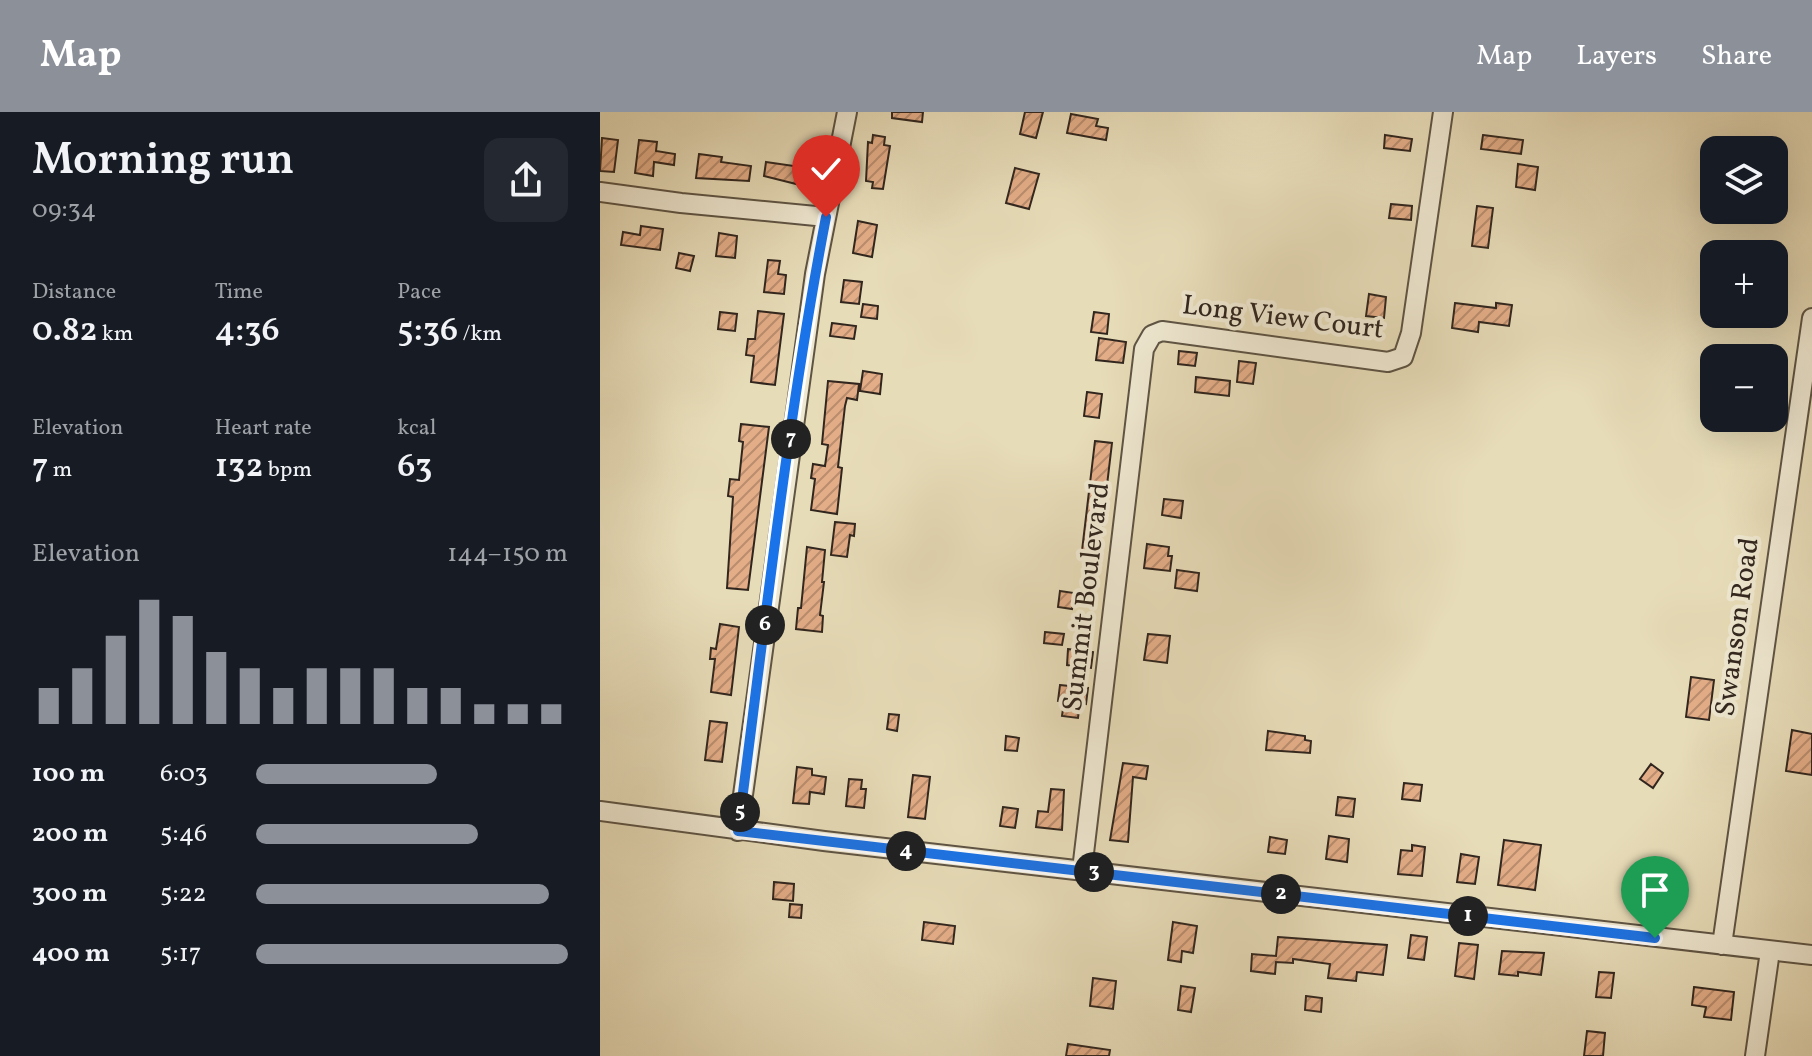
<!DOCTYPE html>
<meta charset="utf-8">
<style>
body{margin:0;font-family:Vollkorn,serif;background:#242831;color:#f1f3f6;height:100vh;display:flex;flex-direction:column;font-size:30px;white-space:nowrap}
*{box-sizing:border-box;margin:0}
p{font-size:26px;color:#9ea1a6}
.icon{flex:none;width:44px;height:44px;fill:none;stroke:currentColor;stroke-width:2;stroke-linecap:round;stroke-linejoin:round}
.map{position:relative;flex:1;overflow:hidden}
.drawer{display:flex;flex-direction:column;background:#171b24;width:600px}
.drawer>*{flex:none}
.fabs{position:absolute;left:1100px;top:24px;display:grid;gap:16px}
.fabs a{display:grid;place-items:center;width:88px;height:88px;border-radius:16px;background:#171b24;box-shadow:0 8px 32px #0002;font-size:40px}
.pin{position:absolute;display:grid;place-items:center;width:68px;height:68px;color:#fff;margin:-82px -34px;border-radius:50% 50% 50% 0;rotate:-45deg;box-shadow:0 0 8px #0007}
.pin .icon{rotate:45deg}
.km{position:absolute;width:40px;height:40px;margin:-20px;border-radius:50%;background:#222;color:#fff;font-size:22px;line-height:40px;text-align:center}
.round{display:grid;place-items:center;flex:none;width:84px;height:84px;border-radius:16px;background:#242831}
.headline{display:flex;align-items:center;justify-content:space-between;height:136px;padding:0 32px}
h1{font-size:44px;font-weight:600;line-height:60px}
.stats{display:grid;grid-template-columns:repeat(3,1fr);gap:12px;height:136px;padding:8px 32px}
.stats div{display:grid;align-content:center}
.stats b{font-size:34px;font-weight:600}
.stats small{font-size:22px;font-weight:400}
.stats p{font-size:22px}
.chart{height:224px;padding:16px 32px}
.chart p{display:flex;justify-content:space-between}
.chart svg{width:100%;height:144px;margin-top:8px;stroke:#8c9099;stroke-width:6}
ul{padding:0 32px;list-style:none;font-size:26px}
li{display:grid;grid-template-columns:128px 96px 1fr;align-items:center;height:60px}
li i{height:20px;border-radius:10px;background:#8c9099}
header{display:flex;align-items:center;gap:48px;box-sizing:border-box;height:112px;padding:0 40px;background:#8c9099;color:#fff}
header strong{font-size:38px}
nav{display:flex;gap:44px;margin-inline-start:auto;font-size:28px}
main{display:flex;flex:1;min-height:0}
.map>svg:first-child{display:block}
</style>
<header>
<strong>Map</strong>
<nav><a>Map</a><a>Layers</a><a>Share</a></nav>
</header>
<main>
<section class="drawer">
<div class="headline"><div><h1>Morning run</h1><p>09:34</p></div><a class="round"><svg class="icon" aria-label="share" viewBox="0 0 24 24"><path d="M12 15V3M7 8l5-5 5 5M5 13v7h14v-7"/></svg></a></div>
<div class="stats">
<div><p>Distance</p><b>0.82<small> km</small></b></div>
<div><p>Time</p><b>4:36</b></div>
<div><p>Pace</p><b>5:36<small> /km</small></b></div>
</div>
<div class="stats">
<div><p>Elevation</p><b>7<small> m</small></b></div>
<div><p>Heart rate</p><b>132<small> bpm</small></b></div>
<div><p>kcal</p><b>63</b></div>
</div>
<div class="chart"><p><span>Elevation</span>144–150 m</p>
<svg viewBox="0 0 160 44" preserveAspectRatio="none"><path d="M5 44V33M15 44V27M25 44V17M35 44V6M45 44V11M55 44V22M65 44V27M75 44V33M85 44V27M95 44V27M105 44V27M115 44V33M125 44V33M135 44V38M145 44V38M155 44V38"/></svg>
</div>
<ul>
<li><b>100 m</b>6:03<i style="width:58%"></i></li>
<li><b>200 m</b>5:46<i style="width:71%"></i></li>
<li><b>300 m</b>5:22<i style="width:94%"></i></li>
<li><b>400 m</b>5:17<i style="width:100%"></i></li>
</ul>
</section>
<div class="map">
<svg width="1212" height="944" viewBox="0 0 1212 944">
<defs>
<pattern id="building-hatch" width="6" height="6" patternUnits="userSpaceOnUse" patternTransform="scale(2)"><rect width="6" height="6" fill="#e3ad87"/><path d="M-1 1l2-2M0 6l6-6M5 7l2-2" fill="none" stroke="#b98d6e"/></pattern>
</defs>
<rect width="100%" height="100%" fill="#e7dcb8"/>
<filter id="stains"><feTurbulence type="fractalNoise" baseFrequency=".0025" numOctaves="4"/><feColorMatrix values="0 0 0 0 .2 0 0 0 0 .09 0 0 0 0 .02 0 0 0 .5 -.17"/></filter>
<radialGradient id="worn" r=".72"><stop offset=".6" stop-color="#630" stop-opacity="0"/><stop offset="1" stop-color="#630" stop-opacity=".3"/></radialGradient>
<path fill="url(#building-hatch)" stroke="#31261e" stroke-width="2" d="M292,0H323L322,10L292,6Z
M425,0H443L436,26L420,22Z
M471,2L498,7L496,14L508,16L506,28L467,21Z
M273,23L285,25L284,33L290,34L283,77L272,76L273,70L266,69L268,30L272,31Z
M785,23L812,27L810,39L784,36Z
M883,23L923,28L921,42L881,37Z
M2,26L18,28L14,60L0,59Z
M39,28L57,30L56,39L75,42L74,53L54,50L53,64L35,61Z
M99,42L122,45L121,50L151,54L149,69L96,66Z
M166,50L208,56L204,74L164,64Z
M918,52L938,55L935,78L916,75Z
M415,56L439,62L429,97L406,91Z
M791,92L812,94L811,108L789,106Z
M877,94L893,96L888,136L872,134Z
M258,109L277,113L272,145L253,141Z
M41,114L63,117L60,138L21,133L23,120L40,123Z
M119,121L137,124L135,146L116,144Z
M79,141L94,144L90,159L76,156Z
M168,148L180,149L178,162L186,163L184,182L164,180Z
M244,168L262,170L259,192L241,190Z
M769,182L786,185L784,206L766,204Z
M855,191L896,196V191L912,193L909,214L879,210L878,220L852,216Z
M263,192L278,194L277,207L261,205Z
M158,199L184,202L175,273L151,270L154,244L146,243L148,227H155Z
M120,200L137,202L135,219L118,217Z
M494,200L509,202L507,222L491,220Z
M232,211L256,214L254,227L230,224Z
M499,226L526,230L523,251L496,248Z
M579,239L597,241L595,254L578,252Z
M639,249L656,251L653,272L637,270Z
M263,259L282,262L280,282L260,279Z
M596,265L630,269L629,284L595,280Z
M228,269L259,272L257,288L247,286L245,294L238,355L242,356L237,402L211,398L215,367L211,366L213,352L225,354L228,333L222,332Z
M487,280L502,282L499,306L484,304Z
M141,312L169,315L148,478L127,476L133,385L128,384L130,367L139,368L143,330L139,329Z
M495,329L512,331L498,449L481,447Z
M564,387L583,389L581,406L562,403Z
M235,410L255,412L254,424L250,423L247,445L231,443Z
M547,432L569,435L568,444H572L570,459L544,456Z
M207,435L225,438L222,470H224L220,503L223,504L222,520L196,517L198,496H201Z
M577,458L599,461L597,479L575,476Z
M460,479L474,481L472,497L458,495Z
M120,512L139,515L131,583L111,580L115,547H110L111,536L116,537Z
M445,520L464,522L462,533L444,531Z
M548,522L570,524L567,551L544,548Z
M468,537L493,540L491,556L467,553Z
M1091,565L1114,568L1109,608L1086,605Z
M460,573L488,576L486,592L480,591L478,606L462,604L464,590L458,589Z
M289,602L299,603L297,619L287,617Z
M110,609L127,611L122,650L105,648Z
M1192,618L1212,622V663L1186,659Z
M668,619L705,624V628L711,629L710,641L666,638Z
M406,624L419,626L417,639L405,638Z
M523,651L548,654L546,667L533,665L528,730L510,728Z
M1051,652L1063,661L1053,676L1040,667Z
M197,655L212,657V663L226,665L224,682L210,680L209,692L193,691Z
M313,663L330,665L325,707L308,705Z
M249,667L262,668L261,677H266L264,696L246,694Z
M804,671L822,673L820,689L802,687Z
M451,677L464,678L462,718L436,715L438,699L448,700Z
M738,685L755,687L753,705L736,703Z
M403,695L418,697L415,716L400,714Z
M729,724L749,727L747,750L726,747Z
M670,725L687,728L685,742L668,740Z
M904,728L941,733L935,778L898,773Z
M812,733L825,735L822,764L798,762L801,738L812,739Z
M861,742L879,745L875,772L857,770Z
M174,770L194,772L193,789L173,787Z
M1038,772L1059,774L1057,794L1035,791Z
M190,792L202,793L201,806L189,805Z
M324,810L355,814L353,832L322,828Z
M573,810L597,814L593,841L582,839L581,850L568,848Z
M811,823L827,825L824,848L808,846Z
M678,825L787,833L783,863L757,860L756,869L728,866L730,852L693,847V851L676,850L675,862L651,859L652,842L676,844Z
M859,831L878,833L874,867L855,864Z
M902,839L944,841L941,863L918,860V864L899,862Z
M999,860L1014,861L1011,886L996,885Z
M493,866L516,869L513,897L490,894Z
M581,874L595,876L591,900L578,898Z
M1094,875L1134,880L1131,908L1104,905L1106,895L1092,893Z
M706,884L722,886L721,900L705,898Z
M987,919L1005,921L1003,944H984Z
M468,932L510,938L509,944H466Z"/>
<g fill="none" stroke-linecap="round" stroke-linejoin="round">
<g stroke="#5e5444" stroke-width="22">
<path id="minor" d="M0,80L81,91L226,105
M0,699L224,729L1212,843
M138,719L215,162L247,0
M482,758L544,237L552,223L562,219L788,250L803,245L811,221L843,0
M1122,833L1212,206
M1155,944L1170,839"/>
</g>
<use href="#minor" stroke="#efe8d1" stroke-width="18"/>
</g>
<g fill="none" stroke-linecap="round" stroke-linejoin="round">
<g stroke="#fff" stroke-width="16">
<path id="route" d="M226,105C187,308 165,514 138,719L1055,826"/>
</g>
<use href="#route" stroke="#1a73e8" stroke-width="10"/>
</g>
<g text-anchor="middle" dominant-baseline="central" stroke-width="8" stroke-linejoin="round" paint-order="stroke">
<g font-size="28" fill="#31261e" stroke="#efe8d1">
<text transform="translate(683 206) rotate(7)">Long View Court</text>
<text transform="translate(487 485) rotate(-83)">Summit Boulevard</text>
<text transform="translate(1138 515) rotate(-82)">Swanson Road</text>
</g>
</g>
<rect width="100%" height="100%" filter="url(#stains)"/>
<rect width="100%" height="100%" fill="url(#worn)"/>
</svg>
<div class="fabs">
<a><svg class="icon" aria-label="layers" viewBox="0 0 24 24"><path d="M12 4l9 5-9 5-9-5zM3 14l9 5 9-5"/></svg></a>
<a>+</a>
<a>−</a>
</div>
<div class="pin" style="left:1055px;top:826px;background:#1e9e55"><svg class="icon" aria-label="arrive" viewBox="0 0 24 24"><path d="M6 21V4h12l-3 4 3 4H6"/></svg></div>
<div class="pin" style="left:226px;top:105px;background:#d93025"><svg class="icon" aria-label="check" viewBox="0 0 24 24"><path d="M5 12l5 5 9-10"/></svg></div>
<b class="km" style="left:868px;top:804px">1</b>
<b class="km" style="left:681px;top:782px">2</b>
<b class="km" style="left:494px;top:760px">3</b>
<b class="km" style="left:306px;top:739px">4</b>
<b class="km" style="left:140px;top:700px">5</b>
<b class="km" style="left:165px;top:513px">6</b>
<b class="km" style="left:191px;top:327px">7</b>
</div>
</main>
